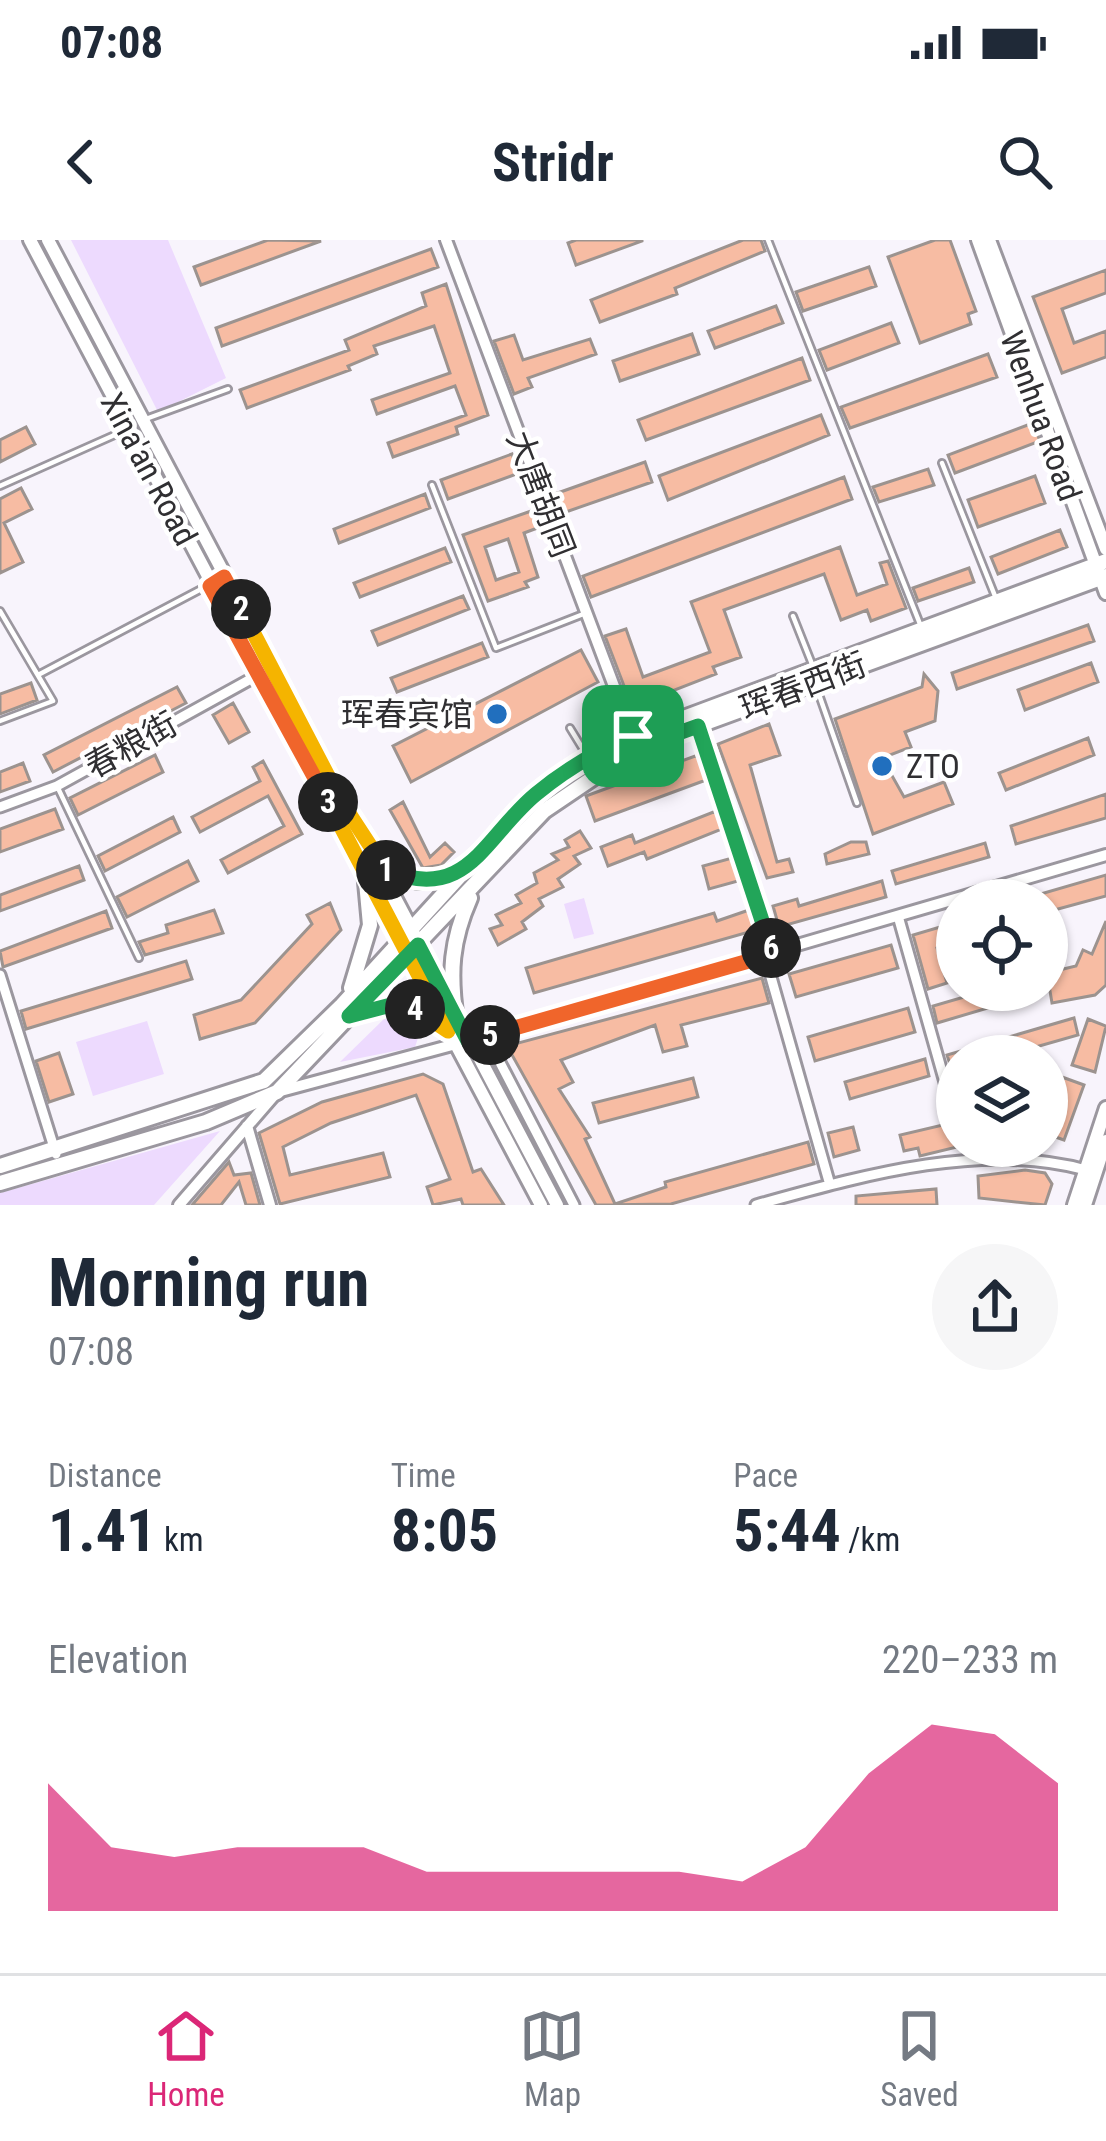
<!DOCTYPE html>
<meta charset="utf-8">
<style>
body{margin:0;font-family:"Roboto Condensed","Noto Sans SC",sans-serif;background:#f6f6f7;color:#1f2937;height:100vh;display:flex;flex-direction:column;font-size:45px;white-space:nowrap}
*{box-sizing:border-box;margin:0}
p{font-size:39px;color:#747a83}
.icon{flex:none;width:66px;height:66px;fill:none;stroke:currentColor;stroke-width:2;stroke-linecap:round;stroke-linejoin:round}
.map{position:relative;height:965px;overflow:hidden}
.side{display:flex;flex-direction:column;background:#fff;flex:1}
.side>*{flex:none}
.tools{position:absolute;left:936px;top:639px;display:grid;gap:24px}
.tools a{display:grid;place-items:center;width:132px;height:132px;border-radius:50%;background:#fff;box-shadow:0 3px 9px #0004;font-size:60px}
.pin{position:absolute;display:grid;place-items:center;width:102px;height:102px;color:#fff;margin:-51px;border-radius:24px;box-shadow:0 6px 18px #0006}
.km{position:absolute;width:60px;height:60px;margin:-30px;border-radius:50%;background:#222;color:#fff;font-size:33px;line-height:60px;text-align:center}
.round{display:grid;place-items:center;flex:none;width:126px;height:126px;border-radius:63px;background:#f6f6f7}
.headline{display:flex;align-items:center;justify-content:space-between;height:204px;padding:0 48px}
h1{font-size:66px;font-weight:700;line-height:90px}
.figures{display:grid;grid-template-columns:repeat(3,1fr);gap:18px;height:204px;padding:12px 48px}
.figures div{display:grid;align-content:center}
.figures b{font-size:60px;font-weight:700}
.figures small{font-size:33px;font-weight:400}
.figures p{font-size:33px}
.chart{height:336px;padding:24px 48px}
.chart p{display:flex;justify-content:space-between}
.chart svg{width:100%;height:216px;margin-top:12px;fill:#db2777;opacity:.7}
.status{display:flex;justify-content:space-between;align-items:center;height:84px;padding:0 60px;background:#fff;direction:ltr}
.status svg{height:33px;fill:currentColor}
header{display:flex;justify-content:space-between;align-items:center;height:156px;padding:0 48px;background:#fff;font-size:54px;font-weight:700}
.dock{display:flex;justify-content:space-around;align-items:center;height:168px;border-top:3px solid #e0e1e3;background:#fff;font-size:33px;color:#747a83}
.dock a{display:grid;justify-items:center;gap:6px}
.dock .selected{color:#db2777}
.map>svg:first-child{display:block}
</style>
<div class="status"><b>07:08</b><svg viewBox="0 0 49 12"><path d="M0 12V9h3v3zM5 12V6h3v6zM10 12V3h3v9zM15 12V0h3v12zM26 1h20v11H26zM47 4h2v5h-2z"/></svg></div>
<header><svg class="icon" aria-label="back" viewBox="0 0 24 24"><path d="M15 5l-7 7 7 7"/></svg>Stridr<svg class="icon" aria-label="search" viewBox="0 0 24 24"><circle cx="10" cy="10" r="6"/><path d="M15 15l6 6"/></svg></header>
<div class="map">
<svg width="1106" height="965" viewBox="0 0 1106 965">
<rect width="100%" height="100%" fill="#f8f4fc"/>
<path fill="#eddafe" d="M71,0H168L226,138L158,172Z
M584,658L594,694L574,699L564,664Z
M411,774L423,783L415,807L340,822L386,777Z
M147,781L164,834L93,856L76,802Z
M220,891L154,965H0V953Z"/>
<path fill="#f7bca3" stroke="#9c938f" stroke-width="3" fill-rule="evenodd" d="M268,0L321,1L201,45L194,27Z
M576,0H642V1L576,25L568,3Z
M743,0H761L765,11L675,48L677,54L600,82L591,60Z
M935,0H950L976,71L968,74L971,84L920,103L888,17Z
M431,9L438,27L222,106L216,88Z
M869,27L876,46L803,71L796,52Z
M1106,30V53L1062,69L1074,103L1106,91V117L1062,133L1033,57Z
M446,44L488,175L456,187L458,194L393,217L388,203L466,175L455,146L377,174L372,160L450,133L434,86L374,106L377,114L348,126L350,130L247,168L240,150L349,110L345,100L426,66L422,53Z
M776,66L783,83L715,108L708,91Z
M891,83L899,103L827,130L819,110Z
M692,94L699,114L620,141L613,121Z
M514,95L523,120L590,99L596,114L528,138L532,147L514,154L494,101Z
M988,114L997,137L850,188L841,167Z
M802,118L810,140L646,200L638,180Z
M821,175L829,195L668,260L659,236Z
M1033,183L1040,201L955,233L948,215Z
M26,187L35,204L0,222V200Z
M512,214L519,233L448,259L441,240Z
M645,222L652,242L560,274L552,255Z
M928,229L934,245L879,262L873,247Z
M1035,236L1045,263L978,287L968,260Z
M844,237L852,259L591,357L583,336Z
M21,248L32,269L4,283L23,322L0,333V259Z
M425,254L430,268L339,303L334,289Z
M534,270L540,287L524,293L538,337L525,342L528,347L488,361L463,295ZM508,299L519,332L496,340L485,307Z
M1060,290L1067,307L998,334L991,317Z
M840,307L857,355L887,344L880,323L888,321L906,368L871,381L867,370L841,380L824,334L724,370L741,417L713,427L716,434L644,462L629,459L605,396L626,389L643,437L710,412L691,362Z
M445,308L451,322L360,357L354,343Z
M969,328L974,342L918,361L913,348Z
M463,356L469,369L378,405L372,391Z
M1088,385L1094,401L957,449L952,433Z
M482,403L488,417L397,452L391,438Z
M581,410L598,442L411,542L393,506Z
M1091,423L1098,442L1025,470L1018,450Z
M924,434L938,451L935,481L905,492L911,507L882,518L904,557L944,542L953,564L873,594L835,479L922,447Z
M31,443L37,460L0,474V454Z
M177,447L186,463L53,532L44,515Z
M233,463L249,492L229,503L213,475Z
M769,484L780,515L750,525L777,622L789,619L793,632L767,638L718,504Z
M1088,498L1094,515L1006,550L999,533Z
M155,515L163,532L78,575L70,558Z
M698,515L706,540L595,581L586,556Z
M263,521L302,594L228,633L221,620L284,586L268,556L200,592L192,577L260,541L253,527Z
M23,523L30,541L0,552V532Z
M1106,554V578L1016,604L1011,586Z
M403,562L430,617L445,603L454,612L441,625L423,628L390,570Z
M55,569L63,589L0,612V589Z
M716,571L722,589L647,619L644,612L608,626L601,607L632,595L635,603Z
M173,577L180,592L105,631L98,616Z
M580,591L591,608L574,616L580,624L558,639L563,647L539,659L543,666L522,682L526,689L498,705L490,689L502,685L496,675L521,663L516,655L537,643L534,633L558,620L552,614L569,607L565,600Z
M851,602H866L869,614L827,624L825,614Z
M985,603L989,617L896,644L892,631Z
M732,618L738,641L709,649L703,626Z
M188,621L198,641L127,677L117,657Z
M79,626L84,640L0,671V655Z
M1106,635V656L1047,672V660H1020Z
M882,641L886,657L779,687L773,666L797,659L799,666Z
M330,663L341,690L255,783L200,799L194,775L241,760L312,684L307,675Z
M214,670L223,693L145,715L139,702L168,693L166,685Z
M749,670L756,690L534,753L526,728L714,673L717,681Z
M106,671L112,688L3,727L0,711Z
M1106,681V745L1095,755L1052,763L1047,733L1076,726L1083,710L1092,714Z
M957,682V702L937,708L947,743L928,749L913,695Z
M891,705L898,728L796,757L789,734Z
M186,721L192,739L26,789L21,771Z
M762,738L769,763L681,785L687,806L663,812L655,785L561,820L573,842L559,849L590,897L585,899L615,964L666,947L665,942L808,902L814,924L671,964L596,965L507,806Z
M988,750H1012L1015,760L937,783L933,766Z
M908,768L915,792L815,821L808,797Z
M1074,778L1078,795L1004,816H957L955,840L947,815Z
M1088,779L1106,786L1095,832L1072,825Z
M59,813L73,854L49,862L36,821Z
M925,819L929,836L850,859L845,842Z
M423,834L443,844L473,932L481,929L504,965H463L461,959L433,965L427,947L450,939L416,855L331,883L283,907L290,935L383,913L390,937L280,964L259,893L322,862Z
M1062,837L1084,845L1064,900L1047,894Z
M693,838L698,857L599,883L593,863Z
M947,884L957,907L920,916L918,908L904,911L900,895Z
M853,887L859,910L834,917L828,893Z
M229,922L234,935L251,933L260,965H246L239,942L221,965H192Z
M1025,930L1045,933L1052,944L1045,965L979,958L978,936Z
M936,949L937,965H856V956Z"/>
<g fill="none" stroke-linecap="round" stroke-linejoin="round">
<g stroke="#9b979f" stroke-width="10">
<path id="service" d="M768,0L920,384
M143,180L228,149
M942,223L995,356
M432,245L496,408L586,373
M0,246L128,189
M0,371L53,461L0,481
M793,376L812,424
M38,435L224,337
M816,446L857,563
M570,488L589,519
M57,546L139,718"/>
</g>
<g stroke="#9b979f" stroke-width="15">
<path id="minor" d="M698,486L773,714
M0,567L57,546L258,435
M898,676L957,885
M765,716L830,945
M0,735L56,914
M471,802L493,809L574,965
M756,965C861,936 980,901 1086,930"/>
</g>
<g stroke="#9b979f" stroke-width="16">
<path id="tertiary" d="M446,0L635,502
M468,801L1106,615
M247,886L270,965
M179,965L277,852L456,804"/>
</g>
<g stroke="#9b979f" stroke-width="18">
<path id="secondary" d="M30,0L541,965
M48,0L557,965
M978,0L1106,353
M989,0L1106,309
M1074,965L1106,868
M1085,965L1106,901"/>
</g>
<g stroke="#9b979f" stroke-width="20">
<path id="primary" d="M381,628L418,641L460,632
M351,748L370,685L365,631
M354,774C393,761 416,765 448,791
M456,780C449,733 451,701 470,658
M0,926L264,841L342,765L533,556L627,499L1106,321
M0,943L206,882L277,852L544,571L637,508L1106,336"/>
</g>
<use href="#service" stroke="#fff" stroke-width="4.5"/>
<use href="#minor" stroke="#fff" stroke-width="9"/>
<use href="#tertiary" stroke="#fff" stroke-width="10"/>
<use href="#secondary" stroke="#fff" stroke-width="12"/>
<use href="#primary" stroke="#fff" stroke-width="14"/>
</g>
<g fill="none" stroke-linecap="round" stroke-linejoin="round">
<g stroke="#fff" stroke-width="24">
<path id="split-1" d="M386,630C468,664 484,597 536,554C565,530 599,510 633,496"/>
</g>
<g stroke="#fff" stroke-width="24">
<path id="split-2" d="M241,369L341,561L386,630"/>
</g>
<g stroke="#fff" stroke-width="24">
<path id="split-3" d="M241,369L224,337L210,346L328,562"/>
</g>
<g stroke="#fff" stroke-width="24">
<path id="split-4" d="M328,562L448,791L415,769"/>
</g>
<g stroke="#fff" stroke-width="24">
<path id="split-5" d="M415,769L391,765L349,776L418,705L468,801L490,795"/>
</g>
<g stroke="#fff" stroke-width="24">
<path id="split-6" d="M490,795L773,714L771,708"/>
</g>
<g stroke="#fff" stroke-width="24">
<path id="split-7" d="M633,496L637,508L698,486L771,708"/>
</g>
<use href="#split-1" stroke="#22a559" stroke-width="15"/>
<use href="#split-2" stroke="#f5b400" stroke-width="15"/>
<use href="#split-3" stroke="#f0652b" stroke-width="15"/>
<use href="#split-4" stroke="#f5b400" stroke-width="15"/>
<use href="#split-5" stroke="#22a559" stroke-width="15"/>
<use href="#split-6" stroke="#f0652b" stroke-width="15"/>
<use href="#split-7" stroke="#22a559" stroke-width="15"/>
</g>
<g fill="#216fbe" stroke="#fff" stroke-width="4.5">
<circle cx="497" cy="474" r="12"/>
<circle cx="882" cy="526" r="12"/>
</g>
<g text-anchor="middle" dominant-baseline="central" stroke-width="9" stroke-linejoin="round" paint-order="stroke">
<g font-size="33" fill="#302f32" stroke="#fff">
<text transform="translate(1041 176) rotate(70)">Wenhua Road</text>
<text transform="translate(149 229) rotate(62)">Xina'an Road</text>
<text transform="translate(541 254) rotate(69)">大唐胡同</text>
<text transform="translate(803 446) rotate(-21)">珲春西街</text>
<text transform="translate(131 505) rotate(-29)">春粮街</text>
</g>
<g font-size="33" fill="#302f32" stroke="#fff" text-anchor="end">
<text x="473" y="474">珲春宾馆</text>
<text x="906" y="526" text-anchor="start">ZTO</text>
</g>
</g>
</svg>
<div class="tools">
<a><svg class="icon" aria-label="locate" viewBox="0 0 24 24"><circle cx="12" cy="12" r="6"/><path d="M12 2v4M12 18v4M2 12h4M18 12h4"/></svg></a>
<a><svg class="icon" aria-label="layers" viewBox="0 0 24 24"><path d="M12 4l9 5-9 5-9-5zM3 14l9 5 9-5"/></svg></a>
</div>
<div class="pin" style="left:633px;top:496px;background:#1e9e55"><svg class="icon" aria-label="arrive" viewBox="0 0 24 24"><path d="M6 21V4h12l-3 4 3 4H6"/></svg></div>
<b class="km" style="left:386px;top:630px">1</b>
<b class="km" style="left:241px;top:369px">2</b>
<b class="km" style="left:328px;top:562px">3</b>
<b class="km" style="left:415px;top:769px">4</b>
<b class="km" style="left:490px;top:795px">5</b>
<b class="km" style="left:771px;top:708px">6</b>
</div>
<section class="side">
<div class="headline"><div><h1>Morning run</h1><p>07:08</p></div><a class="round"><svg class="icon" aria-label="share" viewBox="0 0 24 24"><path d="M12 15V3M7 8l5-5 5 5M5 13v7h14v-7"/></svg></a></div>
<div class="figures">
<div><p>Distance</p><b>1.41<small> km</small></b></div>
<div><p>Time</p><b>8:05</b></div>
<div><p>Pace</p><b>5:44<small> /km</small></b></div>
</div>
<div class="chart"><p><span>Elevation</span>220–233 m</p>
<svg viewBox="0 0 160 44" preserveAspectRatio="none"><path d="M0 44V18L10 31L20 33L30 31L40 31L50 31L60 36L70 36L80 36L90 36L100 36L110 38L120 31L130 16L140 6L150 8L160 18V44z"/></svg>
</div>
</section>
<nav class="dock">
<a class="selected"><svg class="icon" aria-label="home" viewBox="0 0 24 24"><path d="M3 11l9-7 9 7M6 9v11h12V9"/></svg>Home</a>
<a><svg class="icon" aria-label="map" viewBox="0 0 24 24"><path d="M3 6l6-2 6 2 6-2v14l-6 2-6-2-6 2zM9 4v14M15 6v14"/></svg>Map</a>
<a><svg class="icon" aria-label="saved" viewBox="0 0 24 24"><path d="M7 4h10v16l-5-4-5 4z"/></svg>Saved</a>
</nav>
